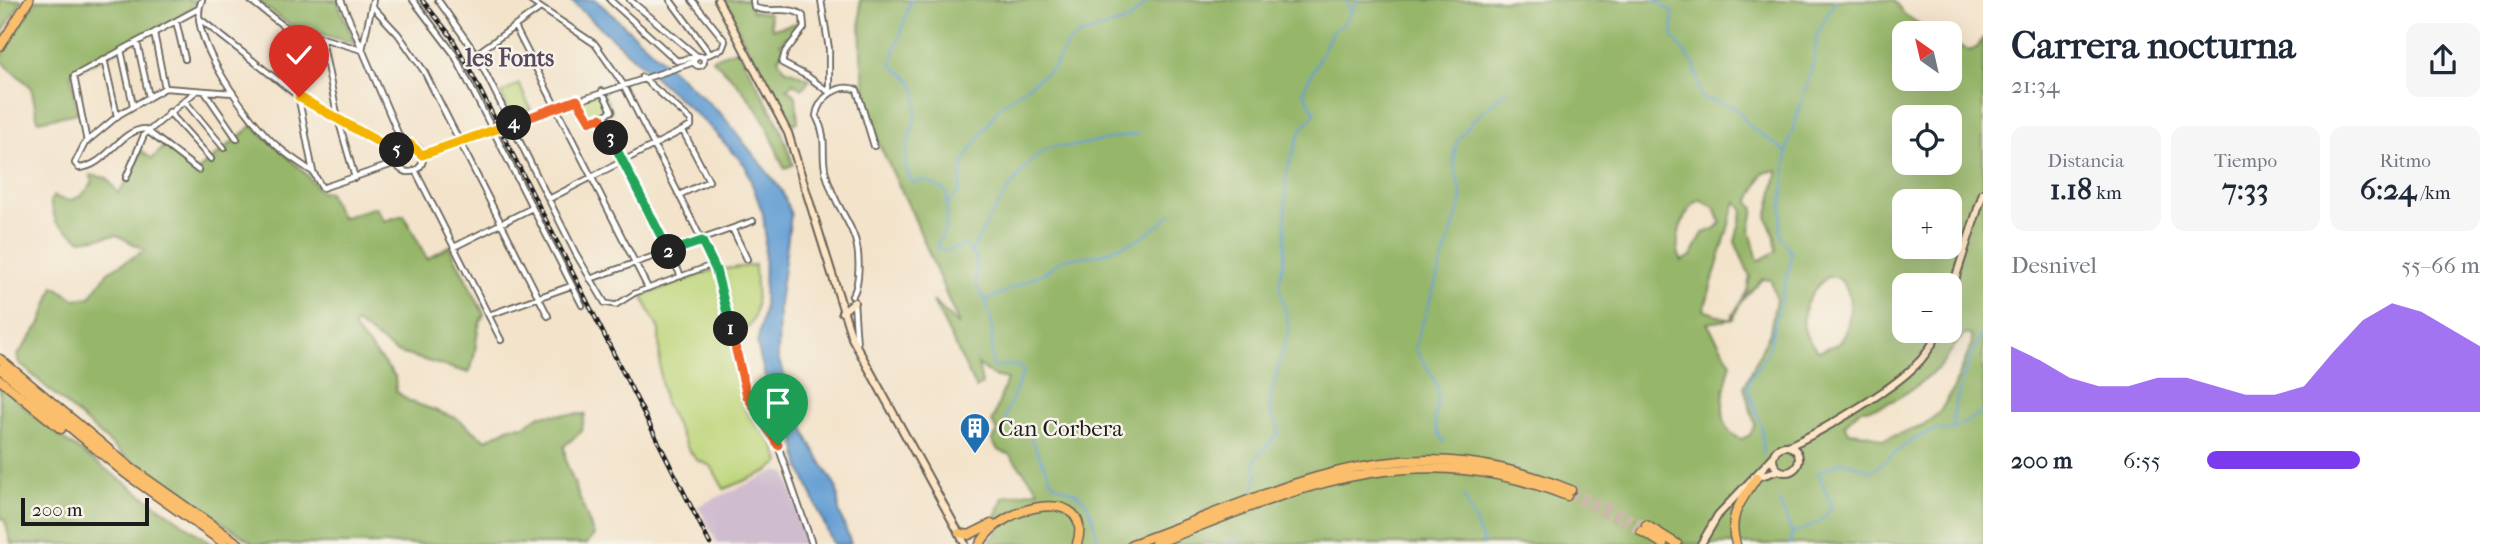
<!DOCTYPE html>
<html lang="es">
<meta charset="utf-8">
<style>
body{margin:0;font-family:"IM FELL French Canon",serif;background:#f6f6f7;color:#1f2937;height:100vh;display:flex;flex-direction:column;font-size:26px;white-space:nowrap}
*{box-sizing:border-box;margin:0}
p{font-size:23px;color:#747a83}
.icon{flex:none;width:38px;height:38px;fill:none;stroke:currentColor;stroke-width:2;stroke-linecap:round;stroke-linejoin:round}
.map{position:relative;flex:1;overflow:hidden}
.side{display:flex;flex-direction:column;background:#fff;width:525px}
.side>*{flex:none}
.needle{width:46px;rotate:326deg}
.controls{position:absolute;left:1892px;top:21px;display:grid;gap:14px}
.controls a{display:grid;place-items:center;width:70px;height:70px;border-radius:14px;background:#fff;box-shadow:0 7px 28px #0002;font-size:35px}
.scale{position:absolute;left:21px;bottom:18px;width:128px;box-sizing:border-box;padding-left:7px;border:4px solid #1c1c1c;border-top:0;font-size:19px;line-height:24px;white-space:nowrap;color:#1c1c1c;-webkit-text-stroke:5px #f7f3e8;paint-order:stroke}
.pin{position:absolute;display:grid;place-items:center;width:60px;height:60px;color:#fff;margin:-72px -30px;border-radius:50% 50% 50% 0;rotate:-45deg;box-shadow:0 0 7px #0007}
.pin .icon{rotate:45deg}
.km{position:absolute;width:35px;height:35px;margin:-18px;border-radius:50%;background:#222;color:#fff;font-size:19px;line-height:35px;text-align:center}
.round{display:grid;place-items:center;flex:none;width:74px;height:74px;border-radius:14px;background:#f6f6f7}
.overview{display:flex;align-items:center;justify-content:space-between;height:119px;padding:0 28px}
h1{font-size:38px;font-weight:700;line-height:52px}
.metrics{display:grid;grid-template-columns:repeat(3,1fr);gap:10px;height:119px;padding:7px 28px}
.metrics div{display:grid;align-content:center;border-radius:14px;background:#f6f6f7;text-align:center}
.metrics b{font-size:30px;font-weight:700}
.metrics small{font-size:19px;font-weight:400}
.metrics p{font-size:19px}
.chart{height:196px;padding:14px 28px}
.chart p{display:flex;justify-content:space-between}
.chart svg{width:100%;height:126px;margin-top:7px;fill:#7c3aed;opacity:.7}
ul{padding:0 28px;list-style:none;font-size:23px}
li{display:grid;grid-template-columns:112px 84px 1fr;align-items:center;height:52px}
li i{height:18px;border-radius:9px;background:#7c3aed}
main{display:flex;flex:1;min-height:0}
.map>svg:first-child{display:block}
</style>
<main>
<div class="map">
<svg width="1983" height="544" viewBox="0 0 1983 544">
<rect width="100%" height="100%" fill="#f7f3e8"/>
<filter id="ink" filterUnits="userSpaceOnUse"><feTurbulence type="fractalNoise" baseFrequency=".0143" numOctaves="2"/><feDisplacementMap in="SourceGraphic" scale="14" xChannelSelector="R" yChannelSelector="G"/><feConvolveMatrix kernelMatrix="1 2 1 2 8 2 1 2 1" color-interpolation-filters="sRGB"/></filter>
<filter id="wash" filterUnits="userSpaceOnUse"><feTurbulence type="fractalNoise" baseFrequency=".00686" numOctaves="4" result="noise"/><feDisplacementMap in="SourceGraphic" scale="28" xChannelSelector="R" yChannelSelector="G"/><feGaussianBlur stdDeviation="1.57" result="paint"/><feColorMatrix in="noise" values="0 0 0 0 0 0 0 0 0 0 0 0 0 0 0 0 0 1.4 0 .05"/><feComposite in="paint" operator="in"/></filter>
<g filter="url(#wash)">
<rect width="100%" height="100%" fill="#f3e3ca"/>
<path fill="#cfbdcf" d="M776,471L786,473L810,544H718L698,506Z"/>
<path fill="#bdd579" stroke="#6c784a" stroke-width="2" d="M519,84L531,110L512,116L501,94Z
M602,91L612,111L591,122L577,100Z
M755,265C755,296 766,326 730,338L745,400L770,433L780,462L768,471L724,489L711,466L697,460L688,449L664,401L660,374L659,330L642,296L711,271Z"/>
<path fill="#96b669" stroke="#596942" stroke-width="2" fill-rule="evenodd" d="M0,0H22L0,36Z
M35,0H200L178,18L71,74L78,113L38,121L31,87L0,60Z
M256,0H337L355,44L290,25Z
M722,0H749L752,11L769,13L772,29L801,22L792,39L786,37L780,43L784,48L778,59L785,69L810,79L802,89L793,83L787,89L796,96L798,122L789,125Z
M860,0H1894L1904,14L1933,33H1904V79H1950V41L1970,51L1978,47L1983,37V544H988L999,530L996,516L1003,497L1039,490L1010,455L998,450L992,441L998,431L992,422L1007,379L993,376L978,364L982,384L976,388L933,301L959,325L913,215L879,144L867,104L861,57ZM1904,117H1950V163H1904ZM1778,170L1767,218L1775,237L1776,251L1758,261L1750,230L1754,209L1749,202L1763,173ZM1700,200L1714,207L1721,223L1715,229L1703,233L1691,256L1682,261C1671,245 1682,209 1700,200ZM1736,201L1743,209L1735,242L1750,276L1747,291L1730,320L1704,310ZM1904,201H1950V247H1904ZM1828,277H1836C1857,290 1851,325 1840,343L1819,351C1793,331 1802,295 1828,277ZM1762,279L1771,280L1776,299L1770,332L1744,387L1755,425L1750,435L1742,439C1712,431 1725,384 1731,363L1707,323L1733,319L1740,303ZM1904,285H1950V331H1904ZM1966,334L1971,336L1972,344L1953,390L1939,413L1923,425L1883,440L1867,434L1849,432L1844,425L1861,409C1886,411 1920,384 1938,368C1949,358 1954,342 1966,334Z
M738,49L780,127L793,164L785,169C778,158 777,149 772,138C759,107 737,81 712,59Z
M253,125C275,149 303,165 320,192H328L341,218L376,207L384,221L404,215L427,259L449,246L484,314C473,333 479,352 469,373L396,352L356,323L353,328L395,376L396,391L409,401L456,418L486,440L510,427L525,426L540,415L585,414L581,432L564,446L566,462L594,535L587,544H254L122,454L19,363L17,356L41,323L54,286L75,299L90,297L108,272L145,250L117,235L81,240L56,222L50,201L55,196C72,206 83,196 93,182L90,175L107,178L118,193L133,173L140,150L152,159L165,145L196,172Z
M0,386L63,439L212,544H11L5,521L0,517Z"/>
<path fill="#649ed3" stroke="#405d78" stroke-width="2" d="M570,0H596L723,116L782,191L791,215L779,304L778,358L809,441L837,489L839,511L851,544H833L799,465L794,433L784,415L779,396L765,376L757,344L764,309L765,232L763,214L745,165L709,126Z"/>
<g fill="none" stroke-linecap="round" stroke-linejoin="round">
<path stroke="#649ed3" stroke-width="2" d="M911,0L891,63C896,72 909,74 914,86C927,120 891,153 913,183L926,180L947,192L946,228L937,244L938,248L946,251L964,245L976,258V286L986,301L992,325V367L1011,365L1024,369L1006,415L1007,422L1029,435L1053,483C1060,488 1067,488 1074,492C1093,502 1094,527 1099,544
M1346,0L1350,12
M1654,0C1683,19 1670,7 1673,37L1695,66L1701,98L1735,107L1750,126L1786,152
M948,203L959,192L964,161L999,107L1053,68L1067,44L1080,35L1129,20L1149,0
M971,252C984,226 1025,155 1052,147C1059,145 1067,148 1074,146C1095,142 1116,137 1138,134
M986,301L1047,271L1063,259L1102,254L1141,238L1162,223L1171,213
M1953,428C1952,398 1970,360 1983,331
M1444,442C1425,417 1442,408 1437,387C1433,372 1420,361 1415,346L1462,200L1453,159L1457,141L1475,118L1508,89
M1763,454L1762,428L1748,389L1749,380L1768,351L1790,263L1791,252L1781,237L1780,229L1788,144L1813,64L1817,35L1835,0
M1252,493L1258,475L1254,467L1256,458L1278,434L1279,429L1270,412L1271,395L1289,327L1279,285L1285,253L1286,174L1300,132L1315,113L1303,91L1332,32L1346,21L1358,0
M1464,496L1484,544
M1779,501L1792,533
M1226,544L1240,536
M1790,544L1792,533C1807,529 1826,521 1832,506L1818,473L1842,461L1872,471L1911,441L1934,430H1951L1983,412"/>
</g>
</g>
<g filter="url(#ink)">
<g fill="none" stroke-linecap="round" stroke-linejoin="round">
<path stroke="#c8bba7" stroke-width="8" stroke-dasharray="8 4" stroke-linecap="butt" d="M1571,490L1646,525
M1567,496L1641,531"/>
<g stroke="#676259" stroke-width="7">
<path id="pedestrian" d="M605,303L616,305L635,293L714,264"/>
</g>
<g stroke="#676259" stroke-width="8">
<path id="minor" d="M202,0C184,34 251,124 277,146C288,156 301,164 313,172
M250,0L285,27L362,50L373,0
M341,0L403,145
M413,0L454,54L582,305
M438,0L476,54L576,254L605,303
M529,0L595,44L623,84L715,266L747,396L775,437L812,544
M610,0L677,61L695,57
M630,0L697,56
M670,0L710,54
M692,0L725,41L722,49L702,57
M753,0L754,7C769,15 790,4 803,16L804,28L785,52L782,63L807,76L829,92V49L821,0
M372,6L398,34L424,71L548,316
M200,19L299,97L396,152
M176,21L185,59
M285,27L313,172L322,188L396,163
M515,27L648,288
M154,33L165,88
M322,40L338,119L355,178
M137,42L149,97
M121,50L133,105
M476,54L539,9
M694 61a5 5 0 1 1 10 0a5 5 0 1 1-10 0Z
M104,59L117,116
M205,92L237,139
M184,100L224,148
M577,100L588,120L592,122L612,111L602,91
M169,112L211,159
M601,118L681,276
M519,121L694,62
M87,142L74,76L198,9
M395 158a14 14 0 1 1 28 0a14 14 0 1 1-28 0Z
M422,154L485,133
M198,170L145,129C119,130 107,166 79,168L75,163L85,143L120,114L165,88L233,93
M415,170L501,340
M126,178L144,135L195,92
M679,195L709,181L683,131
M549,199L691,126V120L642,77
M733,230L747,259
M454,247L532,208
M590,279L753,221
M852,296C857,290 857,283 858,276C863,226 837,217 826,174C820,150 829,141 816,116C818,98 839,82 857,90L874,146
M854,302L857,345
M489,315L571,286"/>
</g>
<g stroke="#676259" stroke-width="10">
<path id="secondary" d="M718,0L788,133L852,338L965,544
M1950,295L1983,193
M842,312L854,302
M1788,446C1818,434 1891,390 1914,367C1925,357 1933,344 1939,331
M1773 459a13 13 0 1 1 26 0a13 13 0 1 1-26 0Z
M1758,477L1779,470
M1701,544L1718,515L1773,457"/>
</g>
<g stroke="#676259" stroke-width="11">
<path id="motorway" d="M0,46L29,0
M0,359L131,468L239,544
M0,369L126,474L225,544
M0,380L61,429
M1646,525L1677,544
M1641,531L1663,544
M959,533L969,535L991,524
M980,544C1003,502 1095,486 1077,544
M1132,544C1292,487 1397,420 1571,490
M1155,544C1300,487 1411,434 1567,496
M1736,544C1727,514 1742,501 1757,477"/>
</g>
<use href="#pedestrian" stroke="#fff" stroke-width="3.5"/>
<use href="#minor" stroke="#fff" stroke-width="4.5"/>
<use href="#secondary" stroke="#fde5c5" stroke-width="6"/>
<use href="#motorway" stroke="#fabe6d" stroke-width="8"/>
<g stroke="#1c1c1c" stroke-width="4.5">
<path id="rail" d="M422,0L451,36L469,68L710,544"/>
</g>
<use href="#rail" stroke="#f7f3e8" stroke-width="2" stroke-dasharray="5" stroke-linecap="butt"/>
<g stroke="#676259" stroke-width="8" stroke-linecap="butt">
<path id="minor-bridge" d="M485,133L519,121"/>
</g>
<use href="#minor-bridge" stroke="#fff" stroke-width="4.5"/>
</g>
</g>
<g fill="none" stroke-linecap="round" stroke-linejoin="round" filter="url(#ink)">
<g stroke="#fff" stroke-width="14">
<path id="split-1" d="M731,329L747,396L778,445"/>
</g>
<g stroke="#fff" stroke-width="14">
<path id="split-2" d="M669,252L702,241L716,270L731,329"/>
</g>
<g stroke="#fff" stroke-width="14">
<path id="split-3" d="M611,138L669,252"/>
</g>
<g stroke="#fff" stroke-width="14">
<path id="split-4" d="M514,123L577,100L590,121L601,118L611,138"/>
</g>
<g stroke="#fff" stroke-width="14">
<path id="split-5" d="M397,150L410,144L422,155L514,123"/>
</g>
<g stroke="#fff" stroke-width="14">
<path id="split-6" d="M299,97L396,152L397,150"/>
</g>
<use href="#split-1" stroke="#f0652b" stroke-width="9"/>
<use href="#split-2" stroke="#22a559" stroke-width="9"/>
<use href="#split-3" stroke="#22a559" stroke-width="9"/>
<use href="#split-4" stroke="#f0652b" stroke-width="9"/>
<use href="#split-5" stroke="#f5b400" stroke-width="9"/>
<use href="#split-6" stroke="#f5b400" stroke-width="9"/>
</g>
<defs>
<g id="building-pin" transform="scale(1.575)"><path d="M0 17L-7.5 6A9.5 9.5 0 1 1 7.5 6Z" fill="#1f6fb2" stroke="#f7f3e8"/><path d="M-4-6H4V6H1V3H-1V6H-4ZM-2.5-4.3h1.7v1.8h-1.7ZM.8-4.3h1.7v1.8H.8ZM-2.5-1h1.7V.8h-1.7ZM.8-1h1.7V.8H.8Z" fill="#fff"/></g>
</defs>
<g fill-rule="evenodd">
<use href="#building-pin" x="975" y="428"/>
</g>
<g text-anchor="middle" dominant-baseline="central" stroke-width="5" stroke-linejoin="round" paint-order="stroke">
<g font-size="23" fill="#1c1c1c" stroke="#f7f3e8" text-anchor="start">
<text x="998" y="428">Can Corbera</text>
</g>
<g font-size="24" font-weight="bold" fill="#584960" stroke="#f7f3e8">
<text x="510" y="58">les Fonts</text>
</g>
</g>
</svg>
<div class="controls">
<a><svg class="needle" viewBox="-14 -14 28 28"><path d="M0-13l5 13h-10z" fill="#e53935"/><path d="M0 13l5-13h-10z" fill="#747a83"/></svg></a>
<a><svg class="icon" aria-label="locate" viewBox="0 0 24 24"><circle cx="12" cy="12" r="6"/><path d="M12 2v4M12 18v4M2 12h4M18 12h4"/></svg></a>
<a>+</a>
<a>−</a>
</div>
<div class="scale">200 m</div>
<div class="pin" style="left:778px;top:445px;background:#1e9e55"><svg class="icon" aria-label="arrive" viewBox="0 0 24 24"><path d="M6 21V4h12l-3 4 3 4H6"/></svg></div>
<div class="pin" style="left:299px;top:97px;background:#d93025"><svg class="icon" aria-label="check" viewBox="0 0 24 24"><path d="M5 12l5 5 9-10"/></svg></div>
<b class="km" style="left:731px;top:329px">1</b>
<b class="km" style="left:669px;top:252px">2</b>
<b class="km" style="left:611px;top:138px">3</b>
<b class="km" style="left:514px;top:123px">4</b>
<b class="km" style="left:397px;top:150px">5</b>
</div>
<section class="side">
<div class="overview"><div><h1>Carrera nocturna</h1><p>21:34</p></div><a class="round"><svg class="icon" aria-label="share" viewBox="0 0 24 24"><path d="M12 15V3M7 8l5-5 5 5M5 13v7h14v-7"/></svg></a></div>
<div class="metrics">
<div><p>Distancia</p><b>1.18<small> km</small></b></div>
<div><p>Tiempo</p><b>7:33</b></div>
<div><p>Ritmo</p><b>6:24<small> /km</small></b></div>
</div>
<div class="chart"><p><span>Desnivel</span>55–66 m</p>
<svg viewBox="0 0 160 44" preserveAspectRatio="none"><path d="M0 44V21L10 26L20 32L30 35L40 35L50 32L60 32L70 35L80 38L90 38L100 35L110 23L120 12L130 6L140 9L150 15L160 21V44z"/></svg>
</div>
<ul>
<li><b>200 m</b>6:55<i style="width:56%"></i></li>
</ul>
</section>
</main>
